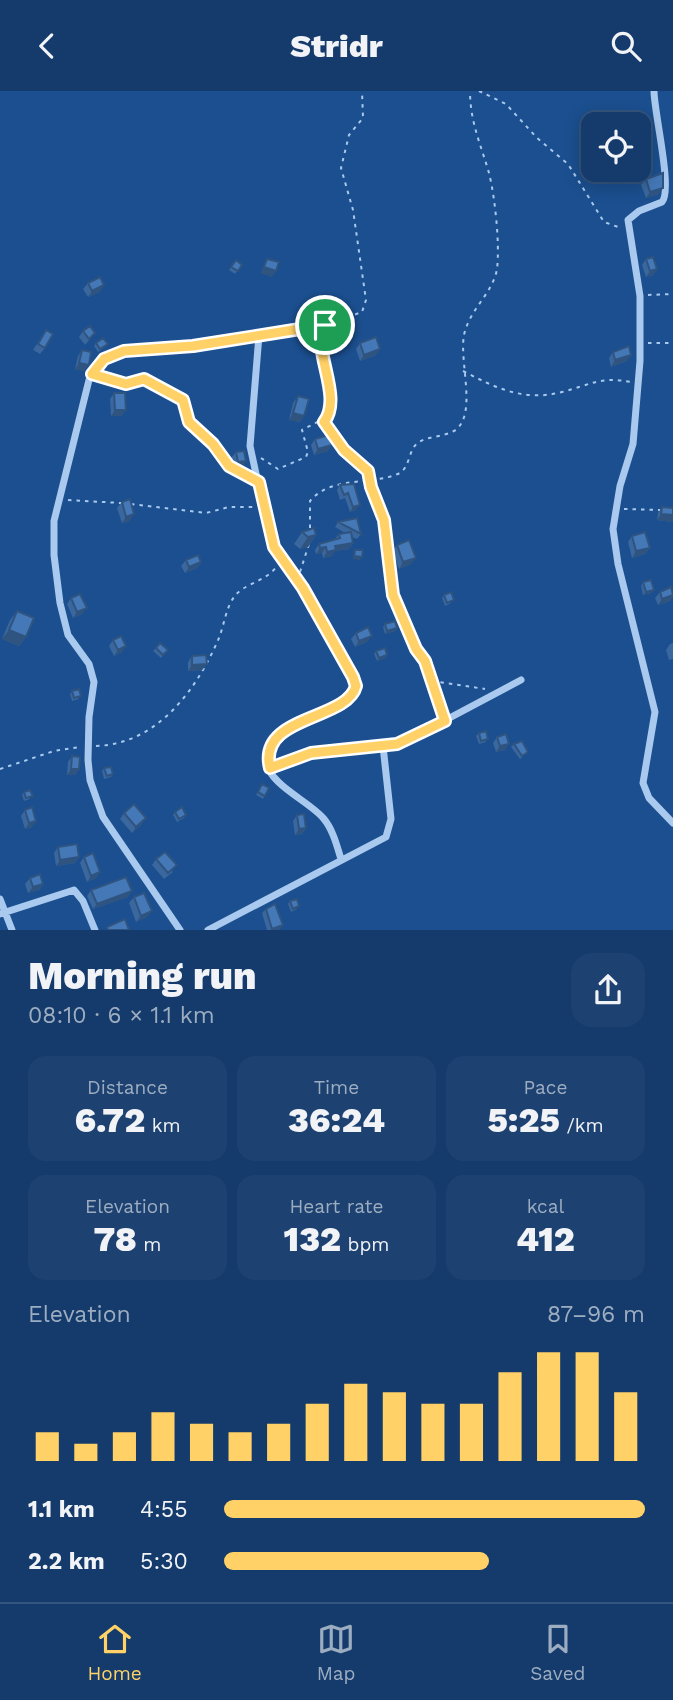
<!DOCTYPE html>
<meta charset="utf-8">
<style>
body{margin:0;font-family:"Work Sans",sans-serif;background:#1d4271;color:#f1f3f6;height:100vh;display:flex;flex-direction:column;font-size:26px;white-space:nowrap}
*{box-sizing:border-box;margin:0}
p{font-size:23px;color:#9dadc1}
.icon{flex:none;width:38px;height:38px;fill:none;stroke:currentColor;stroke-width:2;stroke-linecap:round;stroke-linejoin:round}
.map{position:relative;height:839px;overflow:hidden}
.details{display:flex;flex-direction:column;background:#143b6b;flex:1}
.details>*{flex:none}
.fabs{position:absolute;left:581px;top:21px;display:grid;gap:14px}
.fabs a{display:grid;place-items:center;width:70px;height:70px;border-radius:14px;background:#143b6b;box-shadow:0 4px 18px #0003,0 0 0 2px #33557e;font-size:35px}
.pin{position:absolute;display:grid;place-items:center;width:60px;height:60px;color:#fff;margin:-30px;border:4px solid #fff;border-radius:50%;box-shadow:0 2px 7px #0007}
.round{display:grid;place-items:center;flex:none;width:74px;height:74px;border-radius:21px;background:#1d4271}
.headline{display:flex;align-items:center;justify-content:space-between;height:119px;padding:0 28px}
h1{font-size:38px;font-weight:800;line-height:52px}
.figures{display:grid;grid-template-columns:repeat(3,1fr);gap:10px;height:119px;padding:7px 28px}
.figures div{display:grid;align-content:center;border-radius:18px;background:#1d4271;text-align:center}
.figures b{font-size:35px;font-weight:800}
.figures small{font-size:19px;font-weight:400}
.figures p{font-size:19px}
.chart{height:196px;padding:14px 28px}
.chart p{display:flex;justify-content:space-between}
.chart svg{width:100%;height:126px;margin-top:7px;stroke:#ffd166;stroke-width:6}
ul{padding:0 28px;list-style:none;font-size:23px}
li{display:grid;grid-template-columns:112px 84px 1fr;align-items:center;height:52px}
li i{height:18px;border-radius:9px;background:#ffd166}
header{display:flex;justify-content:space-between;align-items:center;height:91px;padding:0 28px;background:#143b6b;font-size:32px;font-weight:800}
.menu{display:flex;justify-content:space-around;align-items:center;height:98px;border-top:2px solid #33557e;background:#143b6b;font-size:19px;color:#9dadc1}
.menu a{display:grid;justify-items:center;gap:4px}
.menu .current{color:#ffd166}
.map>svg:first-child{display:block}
</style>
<header><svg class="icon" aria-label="back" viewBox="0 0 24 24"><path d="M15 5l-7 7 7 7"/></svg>Stridr<svg class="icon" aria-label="search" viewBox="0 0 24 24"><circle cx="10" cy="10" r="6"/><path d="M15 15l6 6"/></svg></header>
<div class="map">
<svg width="673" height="839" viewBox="0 0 673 839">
<rect width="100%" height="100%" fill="#1b4f8f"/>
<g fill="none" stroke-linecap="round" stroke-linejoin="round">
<path stroke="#a9c9ee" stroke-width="2" stroke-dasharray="3.5 5" stroke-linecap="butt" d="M479,0L506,13L537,47L568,73L604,131L621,137
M648,204L673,203
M331,232L362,221L366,209L353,119L341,77L349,44L363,27L362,0
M648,252H673
M463,280C496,297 524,311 562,301C590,294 600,285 631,291
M100,285L126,293L143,288L183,309L189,331L213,353L229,375L248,387
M324,331L344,360L368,380L384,429L393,504L416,558L425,570L442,623
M261,367L278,378L306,366L308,361L302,339L327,326L329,302L321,243
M68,409L121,412
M131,413L206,422L229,416H256
M624,418L660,419
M310,437V410C332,384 372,395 400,382C411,374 408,358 419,351C429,345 443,346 454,340C478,325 459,272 464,244C469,219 493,202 497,178C500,153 495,106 489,82C481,54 470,31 470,0
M300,481L309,453
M432,590L485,598
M96,655C158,653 197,598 219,547C224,534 226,517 234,506C244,492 266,491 277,475
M0,678L54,660L80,656"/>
<path stroke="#a9c9ee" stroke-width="7" d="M654,0C654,21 673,99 662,111L639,120L628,129L640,205V270L633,353L620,395L613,438L618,473L655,621L643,692L649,707L673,732
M259,244L250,355L269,443L280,468L303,497L335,552L356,595L351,605C330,618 305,626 285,641C233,681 305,704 324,728C333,739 337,755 341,768
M270,677L311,662L383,655L408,649L521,589
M0,808L12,839
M0,823L74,799L83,810L95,839
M180,839L103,726L98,712L90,689L88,669L89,626L94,591L89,573L68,544L60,512L54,464V430L89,289L94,277L104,267L124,260L193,255L325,235
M208,839L386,746L391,728L383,655"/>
</g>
<path fill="#3a679d" d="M646,88L659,103L646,107L641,94Z
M646,168L657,178L653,184L646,186L642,174Z
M236,169L242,174L235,183L229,179Z
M88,192L100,201L88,206L83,198Z
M46,239L45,257L40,263L33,259Z
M83,240L95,242L85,254L79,246Z
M96,252L108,253L105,256L98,261L94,255Z
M360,252L376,264L360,270L356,258Z
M82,259L84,280L75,278L78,265Z
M613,261L627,270L611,276L609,267Z
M114,302L122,325H111L110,308Z
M298,305L304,325L300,331L289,329L293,312Z
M315,348L328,360L314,364L311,354Z
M236,361L242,376L233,378L231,367Z
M354,393L356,419L350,421L345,407L340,409L337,399L340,394Z
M122,411L130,430L122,432L117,417Z
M662,416L673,417V429L672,431L657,429L658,422Z
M338,431L361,443L357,448L352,446L353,452L349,458L335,460L332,465L323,467L322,462L316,463L315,459L319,453L335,448L339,443L345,442L335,436Z
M302,441L316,444L308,456L300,458L294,453Z
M632,445L650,457L645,463L632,467L628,451Z
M397,454L411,473L399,478L393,460Z
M186,469L201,471L197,477L185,482L181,475Z
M643,491L654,499L651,502L643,504L641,495Z
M660,501H673V505L670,510L658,514L655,507Z
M444,504L451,512L445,515L442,507Z
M71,507L82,523L73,527L67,513Z
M17,520L26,546L19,555L2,548L10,529Z
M385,533L395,540L385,543L383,536Z
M356,542L367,551L355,556L351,548Z
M113,549L122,561L114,565L109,555Z
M673,552V568L669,569L666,559L670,553Z
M156,557L168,559L161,567L153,560Z
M376,560L387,564L385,567L377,570L374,563Z
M192,565L207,573L202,579L188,580V571Z
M72,600L79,608L72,610L70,603Z
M479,642L486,651L479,653L476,645Z
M497,646L505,659L496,661L493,652Z
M514,653L528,661L520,668L511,656Z
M72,665L79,678L75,684H67L68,671Z
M104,677L113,683L111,686L104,688L102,680Z
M262,693L269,697L263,708L256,704Z
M24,701L30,708L24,710L22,704Z
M25,719L32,736L25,738L21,725Z
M175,721L186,724L184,727L177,731L173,724Z
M124,722L142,733L132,742L120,728Z
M297,724L306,737L302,743L295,744L293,730Z
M58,756L79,766L75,772L56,775L54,762Z
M84,766L100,781L96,787L87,791L80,772Z
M156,768L173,781L164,788L152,774Z
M30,787L43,793L39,799L28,802L25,793Z
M91,799L128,806L93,818L87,805Z
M134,806L147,826L136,831L129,812Z
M290,810L297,818L291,821L288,813Z
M266,818L283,834L279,839H267L262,822Z"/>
<path fill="#305480" d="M663,97L659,103L646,107L650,101Z
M264,176L276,180L272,186L260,182Z
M657,178L653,184L646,186L650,180Z
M104,194L100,201L88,206L92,200Z
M380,258L376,264L360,270L364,264Z
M631,264L627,270L611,276L615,269Z
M79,272L89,274L84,280L75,278Z
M115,319H126L122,325H111Z
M293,322L304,325L300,331L289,329Z
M332,354L328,360L314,364L318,358Z
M246,370L242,376L233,378L238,371Z
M360,414L356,419L350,421L353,416Z
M134,423L130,430L122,432L126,426Z
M661,423L673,424V429L672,431L657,429Z
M316,444L308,456L300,458L308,446Z
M353,452L349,458L335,460L332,465L323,467L327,461L335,455Z
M326,456L322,462L316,463L320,457Z
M650,457L645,463L632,467L636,460Z
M354,465L362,466L360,469L352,468Z
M416,467L411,473L399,478L403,471Z
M201,471L197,477L185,482L189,476Z
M654,499L651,502L643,504L646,501Z
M673,504L670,510L658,514L662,508Z
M87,517L82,523L73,527L77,521Z
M397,537L395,540L385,543L387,540Z
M9,539L26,546L19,555L2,548Z
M372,545L367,551L355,556L359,550Z
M126,555L122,561L114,565L118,559Z
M387,564L385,567L377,570L379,567Z
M207,573L202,579L188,580L192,574Z
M509,653L505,659L496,661L500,655Z
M71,678H79L75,684H67Z
M146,727L142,733L132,742L136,736Z
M36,730L32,736L25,738L29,732Z
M306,737L302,743L295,744L299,738Z
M79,766L75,772L56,775L60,769Z
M100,781L96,787L87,791L91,785Z
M43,793L39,799L28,802L33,796Z
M132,800L128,806L93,818L97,813Z
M152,820L147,826L136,831L141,825Z
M283,834L279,839H271L272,838Z"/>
<path fill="#4478b7" stroke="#305480" stroke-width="2" d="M663,82V97L650,101L646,88Z
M653,166L657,178L650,180L646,168Z
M267,168L279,171L276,180L264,176Z
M236,169L242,174L238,180L231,176Z
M100,186L104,194L92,200L88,192Z
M90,235L95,242L89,248L83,240Z
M46,239L53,243L45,257L38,253Z
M376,246L380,258L364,264L360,252Z
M103,247L108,253L100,258L96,252Z
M629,255L631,264L615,269L613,261Z
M82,259L91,261L89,274L79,272Z
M114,302H125L126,319H115Z
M298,305L309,308L304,325L293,322Z
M329,344L332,354L318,358L315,348Z
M244,360L246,370L238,371L236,361Z
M354,393L360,414L353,416L348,402L344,404L340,394Z
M130,408L134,423L126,426L122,411Z
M662,416L673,417V424L661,423Z
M357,427L361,443L338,431Z
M314,437L316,444L308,446L302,441Z
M351,441L353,452L335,455L336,459L327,461L326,456L320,457L319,453L340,447L339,443Z
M645,441L650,457L636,460L632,445Z
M409,449L416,467L403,471L397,454Z
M355,459H363L362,466L354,465Z
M198,464L201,471L189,476L186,469Z
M651,489L654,499L646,501L643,491Z
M671,496L673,504L662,508L660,501Z
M451,501L454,509L447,512L444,504Z
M80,503L87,517L77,521L71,507Z
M17,520L34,527L26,546L9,539Z
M395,530L397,537L387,540L385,533Z
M368,536L372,545L359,550L356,542Z
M121,545L126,555L118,559L113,549Z
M160,552L168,559L163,564L156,557Z
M385,557L387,564L379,567L376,560Z
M206,564L207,573L192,574V565Z
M79,598L81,605L74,607L72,600Z
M486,640L488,648L481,650L479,642Z
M506,643L509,653L500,655L497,646Z
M522,650L528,661L522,665L514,653Z
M72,665L80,666L79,678H71Z
M111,676L113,683L107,685L104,677Z
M262,693L269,697L265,705L258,701Z
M30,699L33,705L26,707L24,701Z
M134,713L146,727L136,736L124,722Z
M32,716L36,730L29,732L25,719Z
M182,716L186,724L179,728L175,721Z
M304,723L306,737L299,738L297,724Z
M77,753L79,766L60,769L58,756Z
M165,761L177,774L168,782L156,768Z
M93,762L100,781L91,785L84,766Z
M40,783L43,793L33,796L30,787Z
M126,786L132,800L97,813L91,799Z
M144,802L152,820L141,825L134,806Z
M297,808L299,815L293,818L290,810Z
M275,813L283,834L272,838L266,818Z
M125,828L129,839H108L107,836Z"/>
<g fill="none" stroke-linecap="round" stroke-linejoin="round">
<g stroke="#fff" stroke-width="14">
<path id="route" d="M325,234C310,257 344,305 324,331L344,359L368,380L371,396L384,429L393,504L416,558L425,570L445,630L397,653L311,662L270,677C257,624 347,630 356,595L353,586L303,497L274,456L259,391L229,375L213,353L189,331L183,309L144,288L126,293L92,283L104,268L124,260L193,255Z"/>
</g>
<use href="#route" stroke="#ffd166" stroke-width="9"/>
</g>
</svg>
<div class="fabs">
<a><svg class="icon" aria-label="locate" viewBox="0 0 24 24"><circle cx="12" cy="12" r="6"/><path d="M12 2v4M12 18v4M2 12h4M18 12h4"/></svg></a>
</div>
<div class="pin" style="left:325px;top:234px;background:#1e9e55"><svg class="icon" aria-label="arrive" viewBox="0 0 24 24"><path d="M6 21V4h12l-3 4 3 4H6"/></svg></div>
</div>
<section class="details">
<div class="headline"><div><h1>Morning run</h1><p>08:10 · 6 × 1.1 km</p></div><a class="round"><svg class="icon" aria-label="share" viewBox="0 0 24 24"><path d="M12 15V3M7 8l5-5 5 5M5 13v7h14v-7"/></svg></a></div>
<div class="figures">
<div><p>Distance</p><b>6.72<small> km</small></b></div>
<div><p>Time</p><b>36:24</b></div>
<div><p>Pace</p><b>5:25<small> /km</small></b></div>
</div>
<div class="figures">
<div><p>Elevation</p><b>78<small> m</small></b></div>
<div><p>Heart rate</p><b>132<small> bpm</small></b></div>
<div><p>kcal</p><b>412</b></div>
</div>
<div class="chart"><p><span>Elevation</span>87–96 m</p>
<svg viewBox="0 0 160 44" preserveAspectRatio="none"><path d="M5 44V34M15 44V38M25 44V34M35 44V27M45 44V31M55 44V34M65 44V31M75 44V24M85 44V17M95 44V20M105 44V24M115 44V24M125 44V13M135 44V6M145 44V6M155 44V20"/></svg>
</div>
<ul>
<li><b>1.1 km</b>4:55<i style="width:100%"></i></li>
<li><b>2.2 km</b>5:30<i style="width:63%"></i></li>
</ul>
</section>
<nav class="menu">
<a class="current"><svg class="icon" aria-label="home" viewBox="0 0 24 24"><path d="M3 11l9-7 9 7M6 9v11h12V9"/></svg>Home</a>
<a><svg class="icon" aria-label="map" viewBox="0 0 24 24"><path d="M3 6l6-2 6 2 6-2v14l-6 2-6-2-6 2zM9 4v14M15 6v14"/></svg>Map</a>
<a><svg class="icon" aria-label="saved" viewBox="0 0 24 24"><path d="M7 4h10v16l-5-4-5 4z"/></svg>Saved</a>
</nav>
